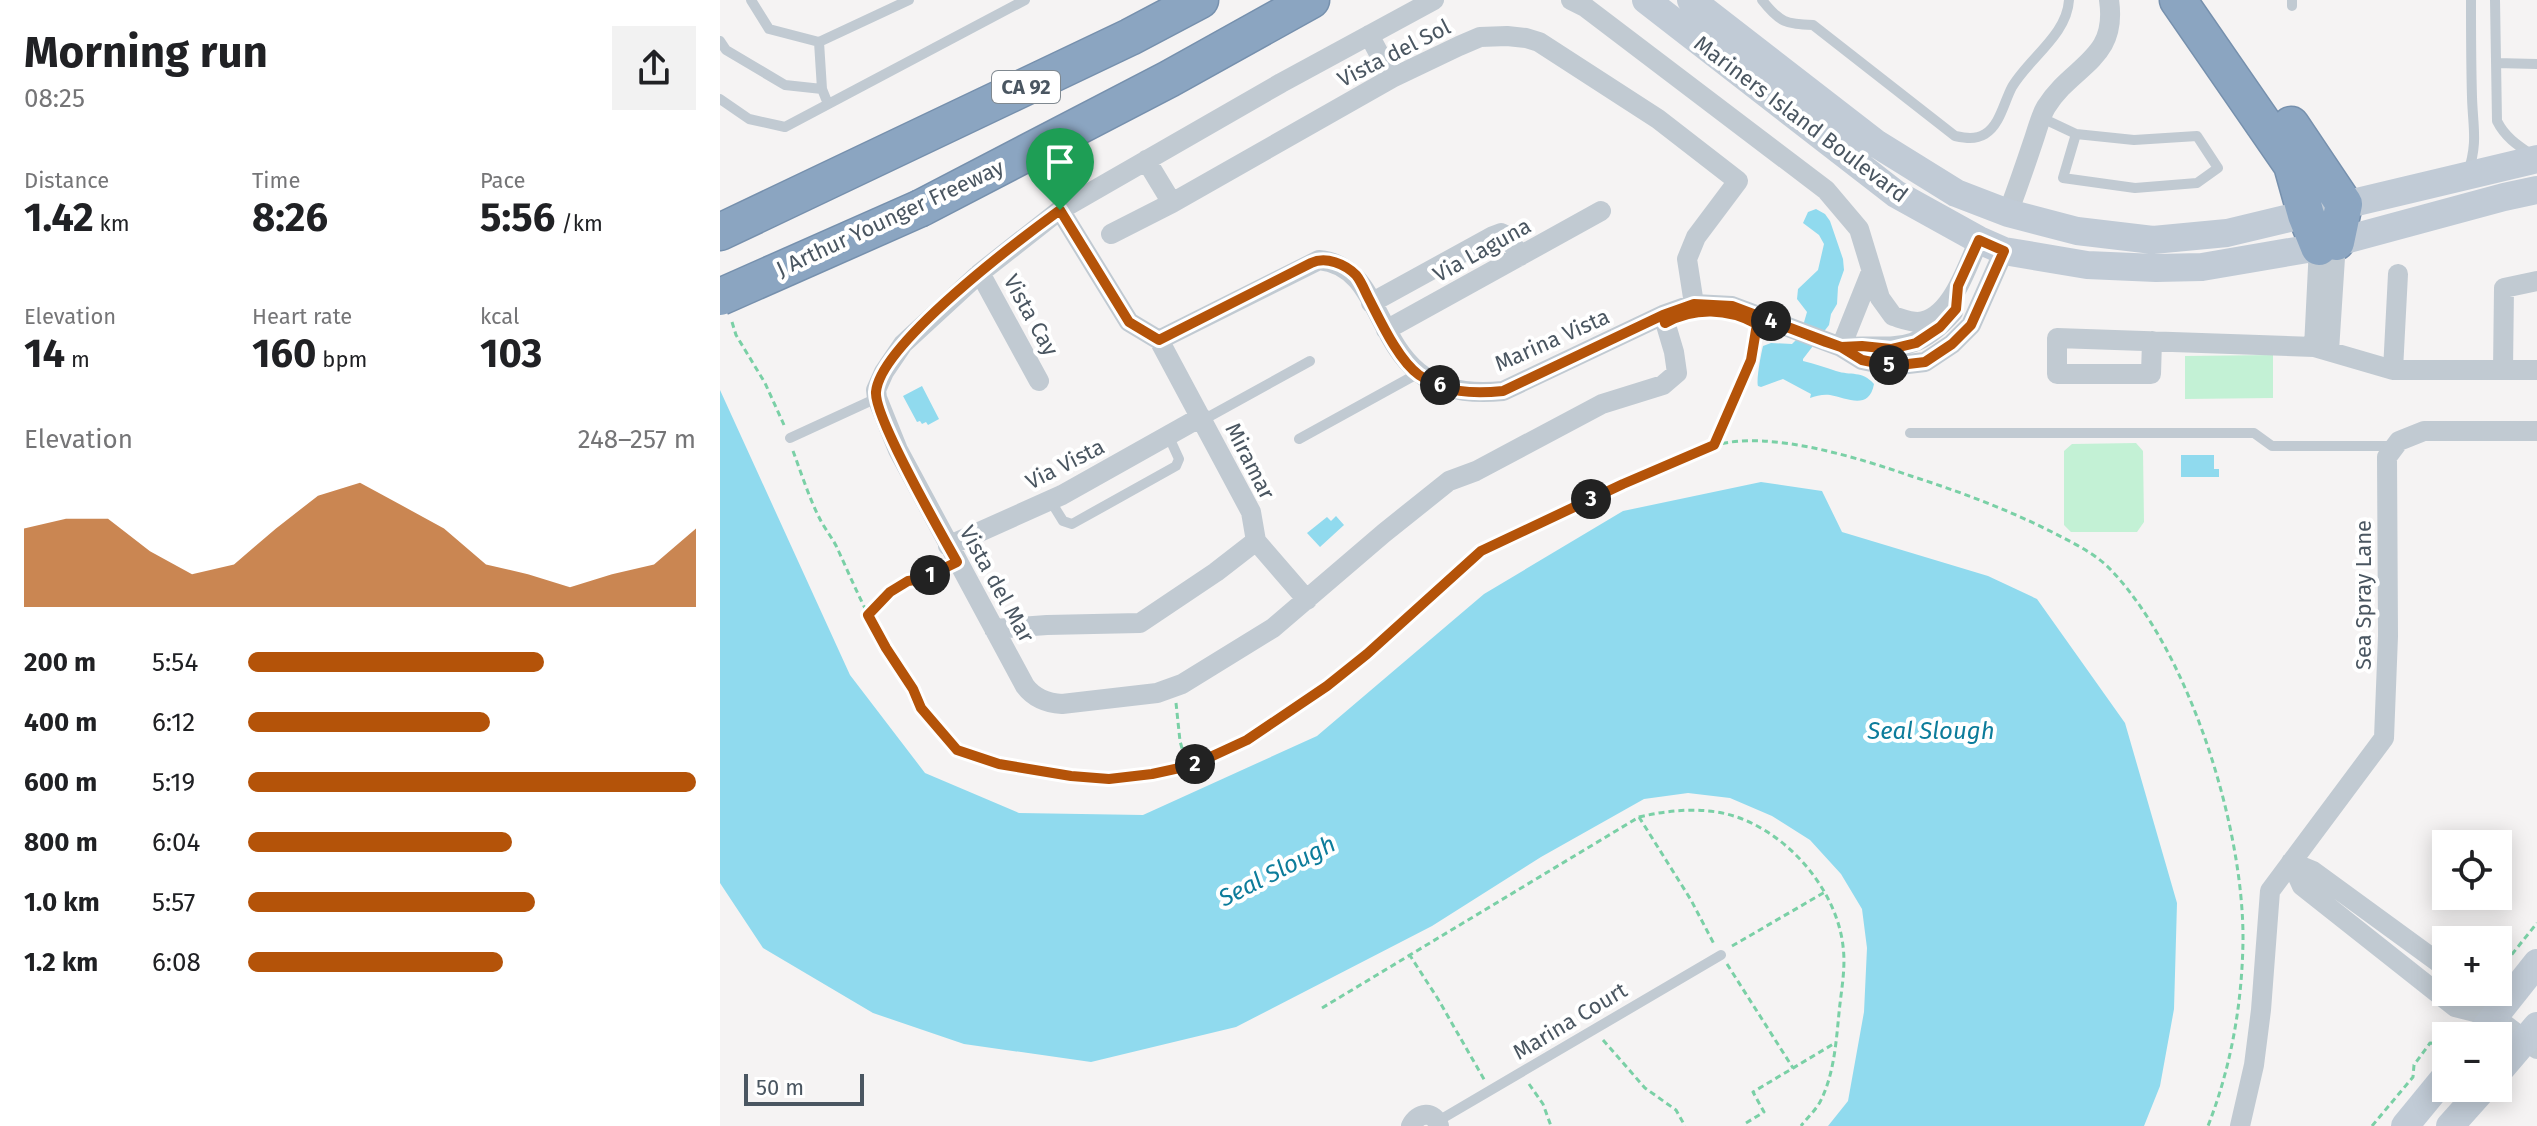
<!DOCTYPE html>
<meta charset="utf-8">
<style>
body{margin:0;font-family:"Fira Sans",sans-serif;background:#f2f2f2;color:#202124;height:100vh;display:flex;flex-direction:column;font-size:30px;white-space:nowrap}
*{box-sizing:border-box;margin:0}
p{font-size:26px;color:#757577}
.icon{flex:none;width:44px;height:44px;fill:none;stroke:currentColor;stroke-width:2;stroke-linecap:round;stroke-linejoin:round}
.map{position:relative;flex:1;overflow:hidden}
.side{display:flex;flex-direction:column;background:#fff;width:720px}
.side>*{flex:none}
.tools{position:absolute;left:1712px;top:830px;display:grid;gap:16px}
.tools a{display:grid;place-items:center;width:80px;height:80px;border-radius:0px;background:#fff;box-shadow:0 4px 20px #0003;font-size:40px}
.scale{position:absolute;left:24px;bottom:20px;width:120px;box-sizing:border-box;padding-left:8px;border:4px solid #4a5661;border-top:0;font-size:22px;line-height:28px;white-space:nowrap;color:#4a5661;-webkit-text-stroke:6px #fff;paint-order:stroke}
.pin{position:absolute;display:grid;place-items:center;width:68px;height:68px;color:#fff;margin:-82px -34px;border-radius:50% 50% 50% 0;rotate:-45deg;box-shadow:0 0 8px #0007}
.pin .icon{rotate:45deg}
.km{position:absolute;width:40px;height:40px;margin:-20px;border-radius:50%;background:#222;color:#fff;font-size:22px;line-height:40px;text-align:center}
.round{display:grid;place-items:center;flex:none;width:84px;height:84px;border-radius:0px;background:#f2f2f2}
.headline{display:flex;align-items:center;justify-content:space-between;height:136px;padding:0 24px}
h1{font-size:44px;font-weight:700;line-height:60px}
.figures{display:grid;grid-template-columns:repeat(3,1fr);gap:12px;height:136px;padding:8px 24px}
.figures div{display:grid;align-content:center}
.figures b{font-size:40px;font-weight:700}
.figures small{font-size:22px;font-weight:400}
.figures p{font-size:22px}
.chart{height:224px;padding:16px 24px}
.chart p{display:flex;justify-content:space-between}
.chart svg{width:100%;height:144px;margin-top:8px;fill:#b45309;opacity:.7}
ul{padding:0 24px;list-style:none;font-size:26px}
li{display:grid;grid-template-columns:128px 96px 1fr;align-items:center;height:60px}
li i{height:20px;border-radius:10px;background:#b45309}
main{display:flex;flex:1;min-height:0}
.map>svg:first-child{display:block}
</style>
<main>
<section class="side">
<div class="headline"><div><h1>Morning run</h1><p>08:25</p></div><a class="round"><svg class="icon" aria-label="share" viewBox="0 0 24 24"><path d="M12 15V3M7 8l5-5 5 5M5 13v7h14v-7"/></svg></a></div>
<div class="figures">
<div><p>Distance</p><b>1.42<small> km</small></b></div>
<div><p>Time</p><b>8:26</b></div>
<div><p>Pace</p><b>5:56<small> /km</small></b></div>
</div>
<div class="figures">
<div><p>Elevation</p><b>14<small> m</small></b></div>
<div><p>Heart rate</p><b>160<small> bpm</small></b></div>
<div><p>kcal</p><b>103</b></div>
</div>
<div class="chart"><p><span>Elevation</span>248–257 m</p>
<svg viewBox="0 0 160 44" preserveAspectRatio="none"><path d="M0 44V20L10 17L20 17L30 27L40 34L50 31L60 20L70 10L80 6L90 13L100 20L110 31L120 34L130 38L140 34L150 31L160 20V44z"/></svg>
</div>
<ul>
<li><b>200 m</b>5:54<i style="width:66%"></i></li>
<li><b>400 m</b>6:12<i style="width:54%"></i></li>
<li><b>600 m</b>5:19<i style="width:100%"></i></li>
<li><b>800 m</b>6:04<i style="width:59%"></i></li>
<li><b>1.0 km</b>5:57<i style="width:64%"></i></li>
<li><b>1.2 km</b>6:08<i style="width:57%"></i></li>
</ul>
</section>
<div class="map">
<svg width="1817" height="1126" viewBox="0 0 1817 1126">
<rect width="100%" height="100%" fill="#f5f3f3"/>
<path fill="#c3f1d5" d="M1553,355V398L1465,399V356Z
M1416,443L1423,451L1424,522L1417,532H1351L1344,525V451L1352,444Z"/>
<path fill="#90daee" d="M1096,209L1105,214L1110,221L1123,259L1124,270L1118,287L1117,304L1111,314L1109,325L1083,359V361C1095,364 1105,367 1116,371C1131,376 1142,370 1154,384C1149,411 1127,398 1110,395C1103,394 1096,396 1090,398L1091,394L1063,379L1041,387L1038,386C1036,380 1041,354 1043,346L1051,343L1072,344L1080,336L1087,312L1077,299L1078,289L1098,270L1104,244L1099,235L1083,223L1088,212Z
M202,386L219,419L208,425L206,422L202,424L200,421L197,422L183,396Z
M0,390L130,675L205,773L299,813L423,815L597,736L764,594L903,511L1041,482L1102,491L1122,532L1268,576L1317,599L1405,723L1457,903L1454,1009L1440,1086L1424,1126H1108L1128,1101L1144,1012L1147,948L1142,909L1121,874L1090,840L1052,816L1010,798L968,793L924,799L821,857L712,926L516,1027L371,1062L244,1044L153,1013L43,948L0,883Z
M1461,455H1494V469H1499V477H1461Z
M616,516L624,525L600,547L587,533L607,517L611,521Z"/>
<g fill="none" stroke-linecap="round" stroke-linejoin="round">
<g stroke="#7690ad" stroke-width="39">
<path id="highway" d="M1458,0L1572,165L1586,215L1599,247
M1571,125L1624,204L1616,242
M201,208L449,79L591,0
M0,232L410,37L480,0"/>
</g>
<path stroke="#7ad0a6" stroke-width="3" stroke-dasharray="6 4" stroke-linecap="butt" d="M12,322L16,335L45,383L64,425
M995,444L1031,360L1036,331
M73,451C82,475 90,501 102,523C108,533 115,542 119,552C133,583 146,613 163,642C172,658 184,673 193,689C203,708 219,740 238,751C270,768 343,776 380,779C454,784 516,747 575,708C605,687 635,665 663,640C693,612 728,572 762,550C790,533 823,522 853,508C883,493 913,480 944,466C961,459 978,450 996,445C1050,430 1139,458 1191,476C1241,492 1289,510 1336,534C1355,544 1376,554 1391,570C1470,653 1524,828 1523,941C1522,1005 1511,1067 1488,1126
M148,615C160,602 172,587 190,581C201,577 211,575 221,570
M456,703L460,741L467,766
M919,817L971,900L994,944
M1012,946L1105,892
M689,954L718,999L765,1081
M1007,964L1073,1068
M1778,969L1789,958L1817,923
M602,1008L919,817C945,811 970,808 997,812C1059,822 1116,885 1123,946C1126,969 1121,991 1119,1013C1116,1043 1114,1075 1100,1102C1095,1111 1087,1118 1081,1126
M883,1040L925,1088L956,1110L965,1126
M809,1084L823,1104L831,1126
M1026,1123L1044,1112L1033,1092L1115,1043
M1652,1126L1693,1077L1694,1065L1710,1043L1722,1044"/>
<path stroke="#c1cad2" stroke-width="10" d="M31,0L49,29L99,42L189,0
M1042,0C1060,23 1066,24 1093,25L1235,136C1245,138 1255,140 1265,134C1280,125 1284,102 1292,87C1309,58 1347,35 1349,0
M1775,0L1777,121C1785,137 1797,145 1812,155
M1572,6V0
M0,41L6,50L65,85L102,89
M99,42L102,89L108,104
M1776,63L1817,64
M0,99L29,119L65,127L305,0
M1322,118L1356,134L1414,140L1477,136L1498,168L1477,183L1415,188L1343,178L1356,134
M1748,173C1758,141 1753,129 1752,97C1751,64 1751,32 1751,0
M483,420L590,361
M1190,433H1534L1552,446H1675
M70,438L157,398
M579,439L697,374
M330,500L343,521L352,524L456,466L459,459L448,435
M718,1121L1001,955"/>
<path stroke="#c1cad2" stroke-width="20" d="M714,0L561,83L340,210L260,273L183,344L164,372L156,390L157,398L178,450L305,686C314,698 326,703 342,704L437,693L462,684L553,628L664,533L729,481L756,471L882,404L943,385L957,373L954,352L943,315
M851,0L865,7L1106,190L1139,229L1160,298L1173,316C1180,318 1190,322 1198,322C1231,320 1247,266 1259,240
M649,35L672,78
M426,160L452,203
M1288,213C1297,189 1305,166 1313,142C1317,131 1320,117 1326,107C1353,64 1398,60 1389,0
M391,234L452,203L672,78L739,46L760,37L787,36L806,38L819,42L938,119L1018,181L976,237L967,259L974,304
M260,273L319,381
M651,303L773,236L781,233L787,236L800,256
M666,330L881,211
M439,340L599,260C680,268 643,406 783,391L943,315L974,304L1012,306L1121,347L1142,360L1171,366L1205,362L1232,344L1251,325L1284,251
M1432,341L1431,374H1337V338L1594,347L1673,370H1817
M1121,347C1174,344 1193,357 1233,312
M1121,347L1151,272
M1594,347L1599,247
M1609,351L1616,242
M1673,370L1678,274
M1783,370L1784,288L1817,281
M536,541L587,600
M228,546L342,495L481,417
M274,629L327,625L420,623L496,572L536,541L531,512L439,340L409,322L340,210
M1571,862L1582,886L1735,1007L1775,1017
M1571,862L1593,871L1726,968
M1756,992L1775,1017L1817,1049
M691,1126C698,1112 714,1110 719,1126
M1520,1126L1534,1065L1541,1010L1550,891L1664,738L1668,636L1667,457L1679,441L1704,431H1817"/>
<path stroke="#c1cbd6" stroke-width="28" d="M926,0L1176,194L1259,240L1284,251L1367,265L1436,268L1482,267L1599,247L1784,197L1817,190
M971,0L1157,144L1236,193L1288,213L1357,231L1433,240L1507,233L1817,159
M1759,1036L1817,963
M1778,1072L1817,1026
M1685,1126L1726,1076
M1730,1126L1764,1088"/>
<use href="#highway" stroke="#8ba5c1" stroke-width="36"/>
<g stroke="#7690ad" stroke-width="39" stroke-linecap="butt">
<path id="highway-bridge" d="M0,297L201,208"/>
</g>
<use href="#highway-bridge" stroke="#8ba5c1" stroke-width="36"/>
</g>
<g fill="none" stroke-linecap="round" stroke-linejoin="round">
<g stroke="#fff" stroke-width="16">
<path id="route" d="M340,210C299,240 160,344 156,392C154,417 222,535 237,562L202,579L188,581L170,592L148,615L166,648L193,689L201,708L237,750L279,764L351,776L389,779L432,774L473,765L527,740L607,686L647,654L761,551L903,484L994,445L1031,360L1037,324C1008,308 974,307 945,323L943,315L974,304L1012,306L1106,342L1121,347L1142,346L1171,349L1196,343L1220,327L1236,309L1238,286L1259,240L1284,251L1251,325L1232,344L1205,362L1171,366L1142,360L1121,347L1012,306L974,304L943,315L783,391C753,394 725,393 699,375C678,360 660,320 648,297C645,291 641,281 636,275C625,264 606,256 591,263L439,340L409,322L340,210"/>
</g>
<use href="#route" stroke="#b45309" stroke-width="10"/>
</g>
<g text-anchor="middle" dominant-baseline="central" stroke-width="8" stroke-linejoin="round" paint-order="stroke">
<rect fill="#fff" stroke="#808990" stroke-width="2" x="272" y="71" width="68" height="32" rx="6"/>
<g font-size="20" font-weight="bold" fill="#4a5661">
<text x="306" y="87">CA 92</text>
</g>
<g font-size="22" fill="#4a5661" stroke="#fff">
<text transform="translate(674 53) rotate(-27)">Vista del Sol</text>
<text transform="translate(1081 119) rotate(37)">Mariners Island Boulevard</text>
<text transform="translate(170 218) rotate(-25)">J Arthur Younger Freeway</text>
<text transform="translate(762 250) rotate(-29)">Via Laguna</text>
<text transform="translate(311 315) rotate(61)">Vista Cay</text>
<text transform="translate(832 340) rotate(-24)">Marina Vista</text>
<text transform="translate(530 461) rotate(63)">Miramar</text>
<text transform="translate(345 464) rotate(-27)">Via Vista</text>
<text transform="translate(277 584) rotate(61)">Vista del Mar</text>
<text transform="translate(1643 595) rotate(-90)">Sea Spray Lane</text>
<text transform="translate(850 1021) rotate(-31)">Marina Court</text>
</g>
<g font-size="24" font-style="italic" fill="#0c7c9b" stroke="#fff">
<text x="1211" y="731">Seal Slough</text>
<text transform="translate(557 871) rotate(-27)">Seal Slough</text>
</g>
</g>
</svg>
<div class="tools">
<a><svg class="icon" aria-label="locate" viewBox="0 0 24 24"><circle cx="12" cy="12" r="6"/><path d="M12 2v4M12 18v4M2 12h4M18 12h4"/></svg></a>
<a>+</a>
<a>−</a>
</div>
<div class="scale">50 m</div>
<div class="pin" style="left:340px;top:210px;background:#1e9e55"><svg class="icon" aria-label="arrive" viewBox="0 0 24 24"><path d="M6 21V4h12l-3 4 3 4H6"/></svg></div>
<b class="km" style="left:210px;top:575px">1</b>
<b class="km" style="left:475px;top:764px">2</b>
<b class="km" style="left:871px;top:499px">3</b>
<b class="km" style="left:1051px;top:321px">4</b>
<b class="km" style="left:1169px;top:365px">5</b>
<b class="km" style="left:720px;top:385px">6</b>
</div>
</main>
